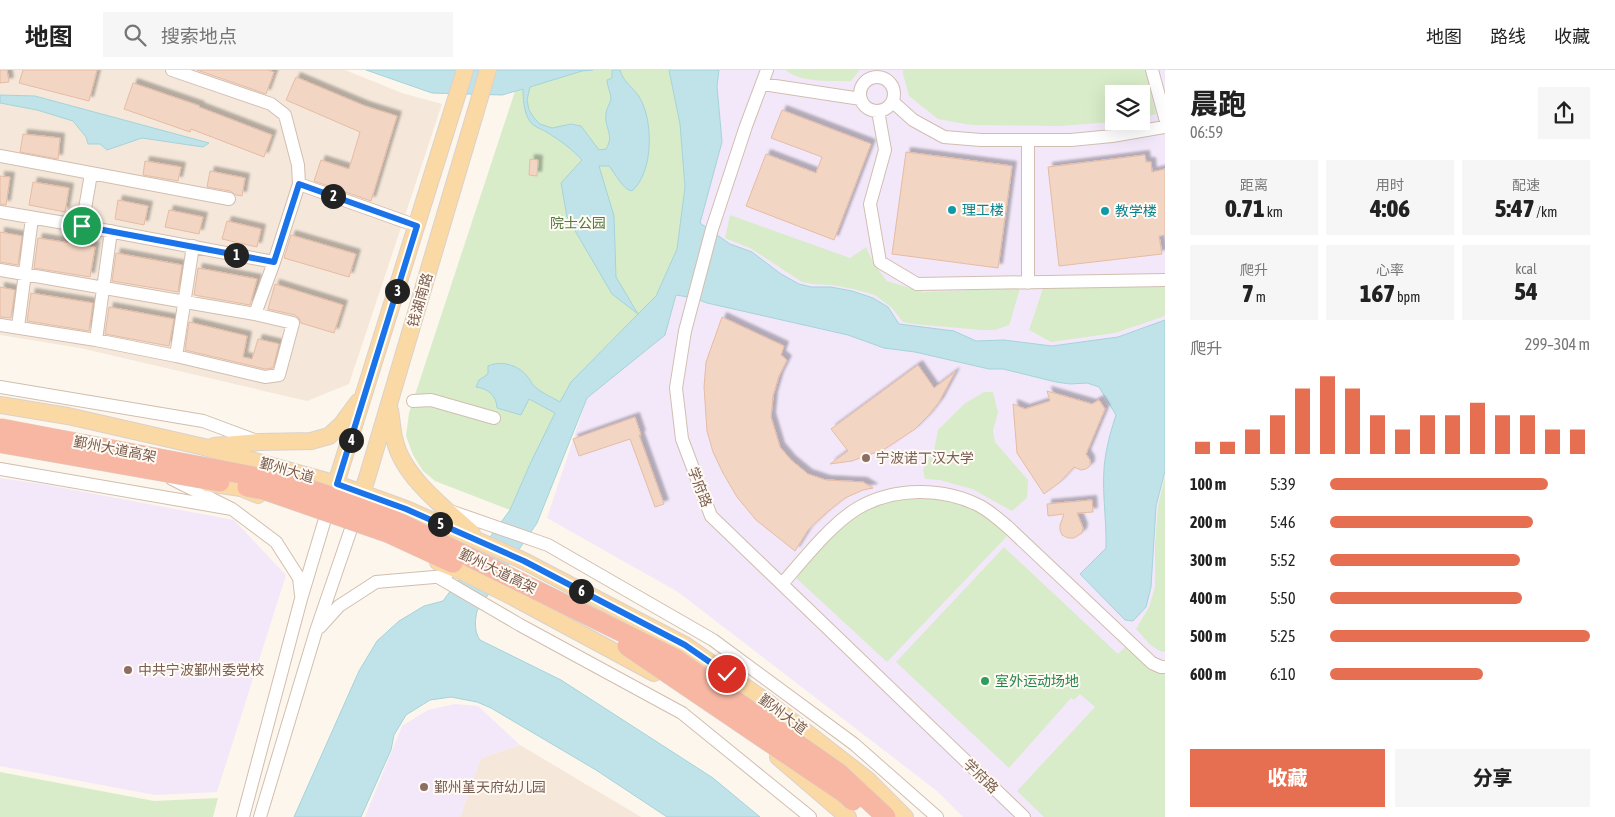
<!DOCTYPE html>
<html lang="zh">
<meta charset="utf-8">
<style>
body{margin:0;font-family:"Asap Condensed","Noto Sans SC",sans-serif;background:#f6f6f6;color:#222;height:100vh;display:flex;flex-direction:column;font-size:19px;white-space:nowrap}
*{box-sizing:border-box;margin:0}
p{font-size:16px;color:#767676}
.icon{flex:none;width:28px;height:28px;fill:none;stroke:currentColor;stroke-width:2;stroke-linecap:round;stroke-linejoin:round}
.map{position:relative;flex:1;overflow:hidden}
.sheet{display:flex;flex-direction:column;background:#fff;width:450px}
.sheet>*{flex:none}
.tools{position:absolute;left:1105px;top:15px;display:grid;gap:10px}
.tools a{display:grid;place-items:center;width:45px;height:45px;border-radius:0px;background:#fff;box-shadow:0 5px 20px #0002;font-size:25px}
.pin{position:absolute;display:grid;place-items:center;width:42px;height:42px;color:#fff;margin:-21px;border:2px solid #fff;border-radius:50%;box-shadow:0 1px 5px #0007}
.km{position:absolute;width:25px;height:25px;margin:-12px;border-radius:50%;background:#222;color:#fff;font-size:14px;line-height:25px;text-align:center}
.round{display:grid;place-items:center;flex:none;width:52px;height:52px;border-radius:0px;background:#f6f6f6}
.headline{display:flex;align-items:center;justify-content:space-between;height:85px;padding:0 25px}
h1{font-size:28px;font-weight:800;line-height:38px}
.figures{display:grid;grid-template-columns:repeat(3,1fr);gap:8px;height:85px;padding:5px 25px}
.figures div{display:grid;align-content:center;border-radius:0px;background:#f6f6f6;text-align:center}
.figures b{font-size:25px;font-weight:800}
.figures small{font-size:14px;font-weight:400}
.figures p{font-size:14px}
.chart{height:140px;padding:10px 25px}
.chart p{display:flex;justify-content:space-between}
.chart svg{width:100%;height:90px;margin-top:5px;stroke:#e76f51;stroke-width:6}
.primary-button{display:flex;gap:10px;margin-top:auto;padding:10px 25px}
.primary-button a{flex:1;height:58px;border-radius:0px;background:#e76f51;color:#fff;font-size:20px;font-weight:800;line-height:58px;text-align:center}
.primary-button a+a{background:#f6f6f6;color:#222}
ul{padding:0 25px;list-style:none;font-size:16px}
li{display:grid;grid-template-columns:80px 60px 1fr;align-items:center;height:38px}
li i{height:12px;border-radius:6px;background:#e76f51}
header{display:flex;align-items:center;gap:30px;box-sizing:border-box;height:70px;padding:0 25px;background:#fff;border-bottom:1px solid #e0e0e0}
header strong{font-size:24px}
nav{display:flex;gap:28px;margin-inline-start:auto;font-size:18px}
.search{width:350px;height:45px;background:#f6f6f6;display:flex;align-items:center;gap:12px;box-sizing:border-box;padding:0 18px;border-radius:0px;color:#767676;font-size:19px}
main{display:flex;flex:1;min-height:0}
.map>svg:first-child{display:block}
</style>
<header>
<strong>地图</strong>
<div class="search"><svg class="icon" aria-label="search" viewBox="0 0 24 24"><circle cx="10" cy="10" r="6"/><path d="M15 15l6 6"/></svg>搜索地点</div>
<nav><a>地图</a><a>路线</a><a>收藏</a></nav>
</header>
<main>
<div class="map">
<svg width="1165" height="747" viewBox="0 0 1165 747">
<defs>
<filter id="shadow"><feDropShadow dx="4.5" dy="-4.5" stdDeviation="1" flood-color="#0004"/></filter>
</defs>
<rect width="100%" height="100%" fill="#fdf6ec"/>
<path fill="#f5e8da" d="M0,0H345L402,23L442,34L349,314L307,331L80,278L0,265Z
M520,675L641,747H460L481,688Z"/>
<path fill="#f3e8fa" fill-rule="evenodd" d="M719,0H1165V747H963L937,721L678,522L547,448L587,328L665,265L722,72L717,16ZM1114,24H1141V51H1114Z
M0,408L42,414L234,450L286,505L217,722L155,725L0,696Z
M455,634L478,636L520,675L481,688L460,747H365L402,656L428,640Z"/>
<path fill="#d8ecc9" d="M522,0H669L680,54L685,117L677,179L656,226L571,312L530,394L510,440L435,411L423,401L413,385L406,366L409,343Z
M785,0H860L851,11C829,11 802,13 785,0Z
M903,0H1145L1156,44L1141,48V24H1114V51H1127L1059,56L971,55L938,49L909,26L903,4Z
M730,145L850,188L866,177L874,194L887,211L923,222L1020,218L1010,253L1009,255L995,260H981L913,254L903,252L892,238L875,225L853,219L832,215L813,214L802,212L750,178L725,168Z
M1165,216V246L1115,263L1051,272L1029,260L1043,218Z
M984,322H993L998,343L993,360L995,372L1028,410L1027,428L1012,441L972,419L940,410L925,409L923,400L934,380L938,360L964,334Z
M1165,406V582C1153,581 1144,567 1136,559L1149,537L1155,517V475L1158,436Z
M941,426L978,439L1010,463L887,592L795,507C826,472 847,442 894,429C908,425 927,427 941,426Z
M1004,477L1118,584L1128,574L1165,600V747H1044L1017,721L1095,637L1080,624L1074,630L1071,628L1009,698L896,592Z
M0,702L154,731L218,728L213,747H0Z"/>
<path fill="#bfe3e8" stroke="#a5d3da" d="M366,0H593L582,1L530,17L527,30L529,40L534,48L540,54L552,58L571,54L581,56L599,80L606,79C615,65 604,58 606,44C606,39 610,34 611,29C611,23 607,16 607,10L612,8V0H620C623,11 631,16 638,25C654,48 654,102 632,121C623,120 615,103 609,96H599L614,146L616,207L638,244L656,226L677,179L685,117L680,54L669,0H719L717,16L722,72L700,153L730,174L752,182L781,204L799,214L811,217H831L852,221L873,228L888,237L899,254L954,261L976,271L1004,270L1052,276L1118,267L1165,250V401L1156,436L1151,517L1146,537L1133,551L1125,550L1080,504L1106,478C1107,447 1100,414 1106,383C1108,371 1112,357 1116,345L1099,317L1087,313L1070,314L1056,312L1003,299H989L915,282L884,278L848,265L707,233L694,228L676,225L665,265L587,328L537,453L477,541C475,550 474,562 480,570L561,610L713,708L760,747H667L596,700L491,638L477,632L451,627L430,630L406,645L394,665L391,680L361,747H294L359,601L377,571L399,551L424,536L443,531L510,440L530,394L555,343L529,329L521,345L497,338C497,326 487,318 476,317L479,310L488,304V296C501,290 518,295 527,306C530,309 531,313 534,316C541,323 552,327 560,332L571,312L638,244L612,224L567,147L561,113L582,90C572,79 561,71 548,63C541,58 534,58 529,50C524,42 523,28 523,19L502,25L432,23Z
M0,25L35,26L209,73L203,77L142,68L107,80L100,74H88L86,67L73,51L37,40L0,33Z"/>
<path fill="#f3d5c3" stroke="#e6bba3" filter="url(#shadow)" d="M0,0H7L9,12L0,13Z
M23,0H97L89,31L19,13Z
M197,0H268L274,2L266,24Z
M296,7L365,36L397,46L371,131L314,111L321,90L349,99L360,62L286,30Z
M133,13L200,36L199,37L272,65L264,87L191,59L190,62L124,39Z
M782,40L871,74L834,170L746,136L766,84L816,103L822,87L771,68Z
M23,64L60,68L58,89L20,82Z
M906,82L1012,96L998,198L892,184Z
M1145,85L1146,92H1151L1152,102L1165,99V165L1159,166L1162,184L1059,196L1048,97Z
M530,89L538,90L537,106L529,105Z
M145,91L181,97L178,111L143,105Z
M210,101L245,108L242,126L236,125L230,121L207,117Z
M0,106L10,107L6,135L0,134Z
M33,112L69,118L65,142L29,135Z
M118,130L148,136L144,155L115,149Z
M169,140L203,147L199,164L165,157Z
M227,151L261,159L257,177L222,169Z
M0,162L22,166L18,195L0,192Z
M291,165L356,184L349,207L284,188Z
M38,168L95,177L90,207L34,198Z
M116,183L182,195L178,222L112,211Z
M198,198L257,209L250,235L194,225Z
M275,214L343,235L334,263L301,253L299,248L295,245L268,239Z
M0,217L15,220L11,248L0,247Z
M31,223L93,233L89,261L27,251Z
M109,237L174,249L169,276L105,264Z
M722,247L784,276L781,285L787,290L779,306L773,326L771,347L780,377L791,390L808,404L826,410L863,412L873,418L863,420L845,428L826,443L808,460L795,481L756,450L737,427L723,403L713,382L707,361L704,317L706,292Z
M189,252L247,266L243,287L252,289L258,269L279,274L273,298L265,299L185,280Z
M918,295L934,318L955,302L939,332L928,346L915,359L885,379L852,391L830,394L848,381L831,359Z
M1047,321L1092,334L1099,330L1105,339L1086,384L1090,390V396L1086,399L1081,400L1074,397L1060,412L1044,424L1017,383L1013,334L1025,339L1050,331Z
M635,347L641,365H639L664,434L655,437L630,369L579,386L573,369Z
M1092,430L1093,442L1077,443L1083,458L1082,463L1074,468H1068L1062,465L1060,460V455L1064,444L1048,446L1047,434Z"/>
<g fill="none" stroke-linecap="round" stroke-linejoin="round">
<g stroke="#d1beb0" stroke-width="14">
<path id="minor" d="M172,0L271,34L285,45L298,95L299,114L417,156
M767,0L746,56L712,159L685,261L676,318L682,369L711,446L1024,747
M1152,0L1165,48
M860 24a17 17 0 1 1 34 0a17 17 0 1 1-34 0Z
M762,14L861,29
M893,32L913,50L944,67L981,70H1071L1112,66L1165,57
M878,41L885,80L870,134L880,192L917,214L1165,210
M1028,71V213
M0,86L229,129
M0,142L82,156L274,192L255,244L0,200
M82,156L91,104
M274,192L299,114
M0,255L96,270L176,286L265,307L279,305L293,253L255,244
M18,257L32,148
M96,270L111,161
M176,286L193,176
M0,317L203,351L257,371
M413,331L431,330L494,348
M0,399L232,439
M172,409L232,439L276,472L299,508L301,525
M450,441L548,475L713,570L854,674L937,747
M438,507L520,555L682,643L810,747
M782,514C803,490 831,454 858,438C894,417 943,417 980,436C991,442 1001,451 1010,459L1152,593L1161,597H1165
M320,557L339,536L376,512L446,506
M243,747L301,529L325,449
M260,747L316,561L351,459"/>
</g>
<g stroke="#dad1cd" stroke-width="18">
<path id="major" d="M0,335L68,346L204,377L337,414L406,439L524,491L685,575L770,634L868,710L905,747
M390,340C392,351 392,361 395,371C403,407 446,439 472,463
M214,376L260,372L311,371L329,366L341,355L358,332
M207,413L241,418L258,425
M333,423L465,0
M358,434L367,408L488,0
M438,492L463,502L513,527L654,603
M778,687L848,747"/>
</g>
<use href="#minor" stroke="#fff" stroke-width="12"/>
<use href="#major" stroke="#fbd9a5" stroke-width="16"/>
<g stroke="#dad1cd" stroke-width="20" stroke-linecap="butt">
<path id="highway-bridge" d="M0,358L294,414L378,442L676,589L839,703L886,747
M0,373L220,412
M247,417L264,420L388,463L453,493
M627,576L844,723L853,731"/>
</g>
<use href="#highway-bridge" stroke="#f7b7a3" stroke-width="19"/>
</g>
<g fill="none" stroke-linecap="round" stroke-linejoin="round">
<g stroke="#fff" stroke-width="10">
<path id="route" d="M82,156L274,192L299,114L417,156L337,414L406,439L524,491L685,575L727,604"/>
</g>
<use href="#route" stroke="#1a73e8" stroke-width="6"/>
</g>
<g fill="#0f9aa8" stroke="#fffaf3" stroke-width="2">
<circle cx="952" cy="140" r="5"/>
<circle cx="1105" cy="141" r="5"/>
</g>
<g fill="#8d6e63" stroke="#fffaf3" stroke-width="2">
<circle cx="866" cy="388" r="5"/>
<circle cx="128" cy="600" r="5"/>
<circle cx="424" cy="717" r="5"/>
</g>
<circle fill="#2e9e5b" stroke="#fffaf3" stroke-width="2" cx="985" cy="611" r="5"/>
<g text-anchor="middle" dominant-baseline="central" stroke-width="4" stroke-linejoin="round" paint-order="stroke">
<g font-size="14" fill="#0d838f" stroke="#fffaf3" text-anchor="start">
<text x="962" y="140">理工楼</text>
<text x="1115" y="141">教学楼</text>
</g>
<g font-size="14" fill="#537a41" stroke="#fffaf3">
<text x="578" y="153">院士公园</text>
</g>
<g font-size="14" fill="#7a5c4d" stroke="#fffaf3">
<text transform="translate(420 230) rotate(-74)">钱湖南路</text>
<text transform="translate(115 379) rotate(11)">鄞州大道高架</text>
<text transform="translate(287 400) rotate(16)">鄞州大道</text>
<text transform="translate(700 417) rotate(69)">学府路</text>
<text transform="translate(498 501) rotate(26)">鄞州大道高架</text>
<text transform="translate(783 644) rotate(37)">鄞州大道</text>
<text transform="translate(981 706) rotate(44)">学府路</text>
</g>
<g font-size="14" fill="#785e54" stroke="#fffaf3" text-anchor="start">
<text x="876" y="388">宁波诺丁汉大学</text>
<text x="138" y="600">中共宁波鄞州委党校</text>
<text x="434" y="717">鄞州堇天府幼儿园</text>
</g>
<g font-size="14" fill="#27864d" stroke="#fffaf3" text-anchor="start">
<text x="995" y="611">室外运动场地</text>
</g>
</g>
</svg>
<div class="tools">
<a><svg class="icon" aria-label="layers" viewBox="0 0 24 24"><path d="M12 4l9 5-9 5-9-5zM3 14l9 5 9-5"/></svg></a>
</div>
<div class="pin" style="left:82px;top:156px;background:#1e9e55"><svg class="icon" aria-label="arrive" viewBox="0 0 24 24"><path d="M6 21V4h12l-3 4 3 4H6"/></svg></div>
<div class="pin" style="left:727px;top:604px;background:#d93025"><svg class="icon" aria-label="check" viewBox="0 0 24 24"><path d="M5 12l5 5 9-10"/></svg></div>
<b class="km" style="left:236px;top:185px">1</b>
<b class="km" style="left:333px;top:126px">2</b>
<b class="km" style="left:397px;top:221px">3</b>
<b class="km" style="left:351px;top:370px">4</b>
<b class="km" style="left:440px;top:454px">5</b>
<b class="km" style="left:581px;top:521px">6</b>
</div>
<section class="sheet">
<div class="headline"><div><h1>晨跑</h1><p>06:59</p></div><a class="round"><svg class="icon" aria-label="share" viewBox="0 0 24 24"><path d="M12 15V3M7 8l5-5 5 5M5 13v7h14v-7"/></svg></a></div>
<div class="figures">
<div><p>距离</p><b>0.71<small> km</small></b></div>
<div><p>用时</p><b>4:06</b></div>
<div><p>配速</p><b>5:47<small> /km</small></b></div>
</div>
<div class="figures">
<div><p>爬升</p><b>7<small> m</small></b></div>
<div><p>心率</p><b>167<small> bpm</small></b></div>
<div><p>kcal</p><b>54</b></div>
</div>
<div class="chart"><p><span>爬升</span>299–304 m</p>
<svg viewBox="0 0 160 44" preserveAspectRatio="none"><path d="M5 44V38M15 44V38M25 44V32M35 44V25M45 44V12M55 44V6M65 44V12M75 44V25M85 44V32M95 44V25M105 44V25M115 44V19M125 44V25M135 44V25M145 44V32M155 44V32"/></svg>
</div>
<ul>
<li><b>100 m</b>5:39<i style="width:84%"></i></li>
<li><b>200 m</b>5:46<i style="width:78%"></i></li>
<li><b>300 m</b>5:52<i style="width:73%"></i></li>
<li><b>400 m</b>5:50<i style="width:74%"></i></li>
<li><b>500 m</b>5:25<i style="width:100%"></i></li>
<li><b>600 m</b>6:10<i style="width:59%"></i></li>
</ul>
<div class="primary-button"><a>收藏</a><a>分享</a></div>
</section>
</main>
